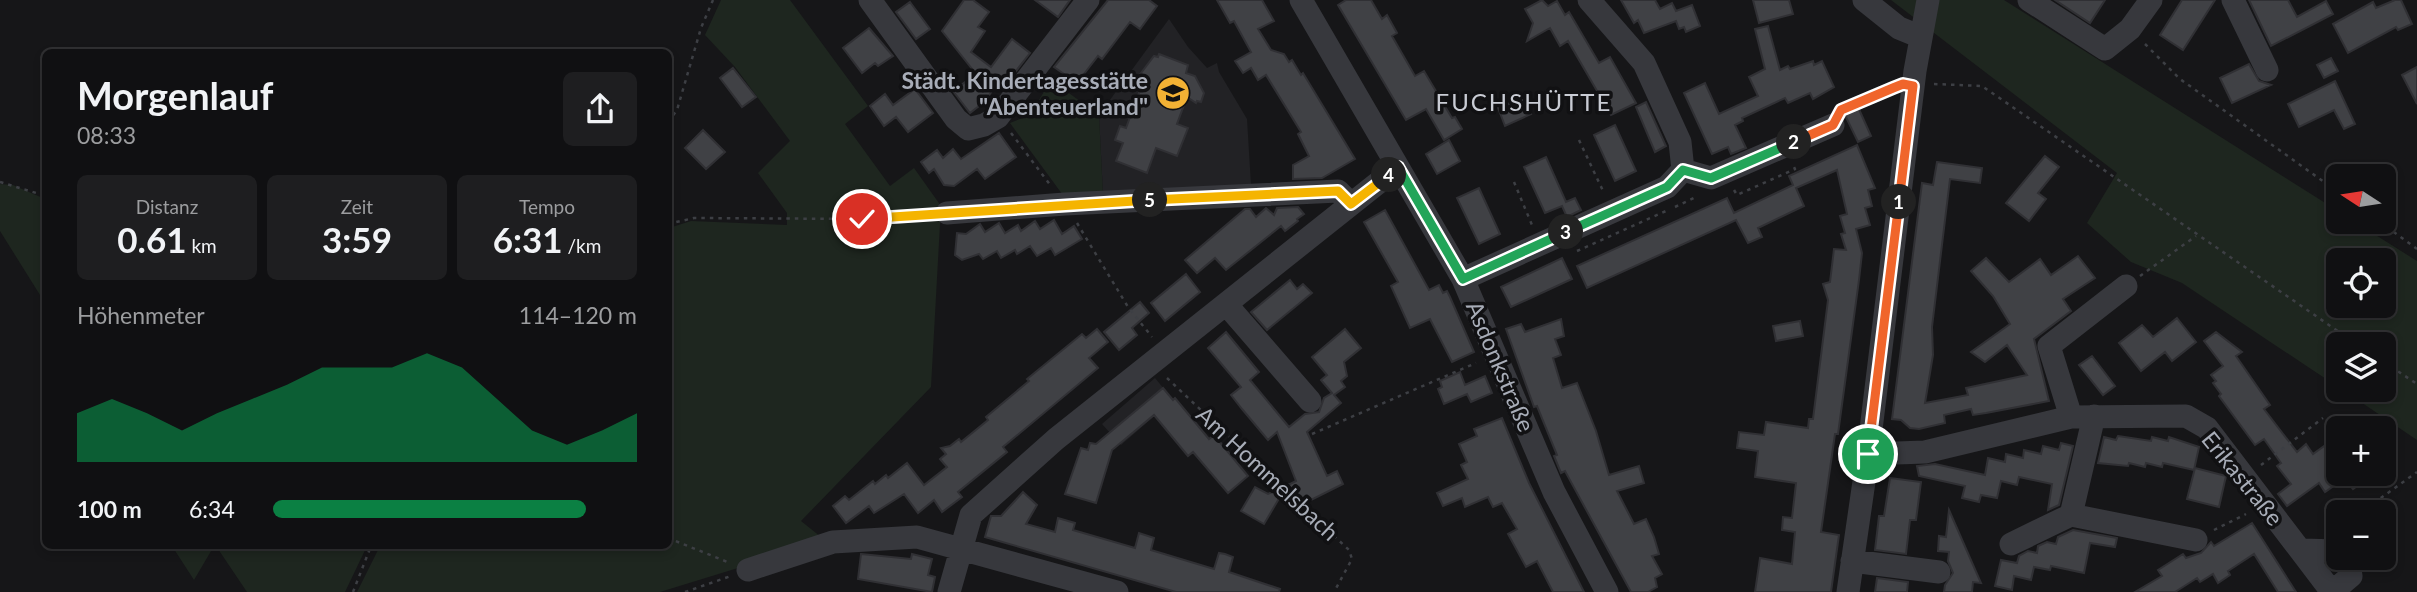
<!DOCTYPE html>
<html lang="de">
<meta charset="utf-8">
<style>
body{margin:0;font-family:Lato,sans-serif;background:#1e1e20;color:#f1f3f6;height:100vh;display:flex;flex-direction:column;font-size:26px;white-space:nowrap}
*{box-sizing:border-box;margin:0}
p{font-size:23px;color:#9c9d9f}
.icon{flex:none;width:38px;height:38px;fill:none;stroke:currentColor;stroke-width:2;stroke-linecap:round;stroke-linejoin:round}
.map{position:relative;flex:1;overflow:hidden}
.details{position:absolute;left:42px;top:49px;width:630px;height:500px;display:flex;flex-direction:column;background:#101012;border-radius:10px;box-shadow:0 4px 10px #0003,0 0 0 2px #303032}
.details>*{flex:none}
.needle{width:46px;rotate:282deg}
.buttons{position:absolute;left:2326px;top:164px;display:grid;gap:14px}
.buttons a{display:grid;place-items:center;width:70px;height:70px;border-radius:10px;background:#101012;box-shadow:0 4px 10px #0003,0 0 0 2px #303032;font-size:35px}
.pin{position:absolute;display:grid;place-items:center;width:60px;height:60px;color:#fff;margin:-30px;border:4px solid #fff;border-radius:50%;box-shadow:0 2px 7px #0007}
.km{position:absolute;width:35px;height:35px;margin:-18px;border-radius:50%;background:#222;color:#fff;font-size:19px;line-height:35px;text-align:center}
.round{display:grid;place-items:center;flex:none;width:74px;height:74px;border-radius:10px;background:#1e1e20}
.headline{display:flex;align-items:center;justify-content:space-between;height:119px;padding:0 35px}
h1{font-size:38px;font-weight:700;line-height:52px}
.stats{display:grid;grid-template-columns:repeat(3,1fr);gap:10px;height:119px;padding:7px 35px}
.stats div{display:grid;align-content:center;border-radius:10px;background:#1e1e20;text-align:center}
.stats b{font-size:35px;font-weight:700}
.stats small{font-size:19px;font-weight:400}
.stats p{font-size:19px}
.chart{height:196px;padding:14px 35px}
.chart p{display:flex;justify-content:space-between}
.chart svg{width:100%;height:126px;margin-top:7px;fill:#0b8043;opacity:.7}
ul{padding:0 35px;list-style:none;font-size:23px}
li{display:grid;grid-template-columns:112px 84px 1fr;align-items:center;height:52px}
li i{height:18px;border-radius:9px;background:#0b8043}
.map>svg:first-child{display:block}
</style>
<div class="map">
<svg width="2417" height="592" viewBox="0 0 2417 592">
<rect width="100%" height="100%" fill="#161618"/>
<path fill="#222225" d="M1169,19L1188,47L1207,68L1217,63L1219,72L1247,119L1251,185L1103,195L1099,115Z
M1155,378L1173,400L1121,445L1102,424Z"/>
<path fill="#1e261f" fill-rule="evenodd" d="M721,0H790L868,106L845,124L890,186L914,168L941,206L931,387L801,521L826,541L660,592H357L380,546H668L669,228L691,221L787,225V213L758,173L790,141L735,67L705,35Z
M1891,0H2004L2338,211V222H2355L2417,261V440L2343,390H2384V345H2338V387L2182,283L2131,262L2087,223L2117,173ZM2338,261H2384V306H2338Z
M1051,80L1099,115L1103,195L1065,198L1010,123L1030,115Z
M0,184L13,185L45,199V303L0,231Z
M172,546H214L194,580Z
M216,546H367L345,592H247Z"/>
<path fill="#404145" stroke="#303034" stroke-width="2" d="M964,0H973L989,12L978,27L985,31L971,52L991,67L1012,39L1030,53L1009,80L1003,76L984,102L970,113L953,91L976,74L942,31Z
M1035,0H1070L1058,17Z
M1108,0H1149L1157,6L1140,29L1130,22L1102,59L1098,56L1077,83L1054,67Z
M1217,0H1262L1274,21L1258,29L1271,50L1284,54L1289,62L1292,60L1301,75L1303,73L1355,159L1322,178L1293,179V165L1309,156L1298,134L1301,132L1266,75L1258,80L1251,68L1243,73L1235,61L1251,52L1234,21L1230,23Z
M1346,0H1371L1382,19L1387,15L1397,33L1392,36L1415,76L1424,71L1452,118L1455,117L1462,129L1444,140L1426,109L1406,120L1338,5Z
M1542,0L1548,6L1557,1L1565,15L1569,12L1599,63L1610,57L1636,103L1611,115L1568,41L1560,46L1550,28L1527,41L1533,23L1525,9Z
M1621,0H1655L1660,9L1672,3L1676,11L1692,5L1700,26L1686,32L1684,27L1679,29L1676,21L1644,33L1638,20L1634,23Z
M1753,0H1789L1793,14L1759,23Z
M2055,0H2105L2090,23Z
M2182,0H2215L2183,50L2160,35Z
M2249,0H2288L2297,17L2326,1L2333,14L2271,46Z
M2395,0H2401L2412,24L2398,30L2396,27L2348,53L2333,24L2373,2L2376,8Z
M910,2L930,29L916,39L896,12Z
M1768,26L1780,70L1788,66L1790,69L1813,61L1814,65L1822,61L1834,87L1813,99L1810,93L1788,103L1785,98L1742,118L1743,121L1735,125L1746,148L1731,154L1728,147L1712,154L1684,93L1705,83L1719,114L1758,96L1749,77L1765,69L1755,29Z
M869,28L893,56L878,66L875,63L862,73L843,48Z
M1159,54L1188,65L1186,73L1195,76L1204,93L1201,102L1197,101L1196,103L1187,97L1177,124L1188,128L1177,156L1156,148L1147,173L1116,161L1123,143L1115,140L1120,126L1126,128L1144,79L1138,77L1154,56L1158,57Z
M2331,58L2338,71L2324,78L2317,65Z
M2249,64L2259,81L2271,85L2232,103L2220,78Z
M2417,67V104L2402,75Z
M733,68L756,97L742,107L720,78Z
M2335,81L2355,124L2344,129L2334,110L2299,127L2288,104Z
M915,89L933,113L908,132L896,117L884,126L870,106L885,94L893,105Z
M1522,94L1531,114L1505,126L1497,105Z
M1646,102L1666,146L1655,152L1636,107Z
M1858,107L1871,136L1858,142L1844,113Z
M1615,125L1636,171L1615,181L1594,135Z
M703,130L725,152L706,169L685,148Z
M999,133L1016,157L985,179L977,169L954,186L944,185L934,169L929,173L921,162L937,150L943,158L953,149L961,159Z
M1449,140L1460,161L1437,174L1426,154Z
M1857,145L1875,188L1868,190L1872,206L1865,208L1870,225L1856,229L1862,253L1859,280L1838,434H1835L1821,532L1839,535L1831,592H1755L1760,558L1792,564L1795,532L1782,530L1783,517L1792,518L1796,483L1755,477L1758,451L1737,448L1739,432L1764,435L1766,422L1808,428L1809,419H1813L1828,300L1823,284L1830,282L1834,249L1846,250L1841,234L1845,233L1840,216L1847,214L1837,170L1796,188L1804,206L1758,228L1762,237L1748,243L1736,220L1587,288L1577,266L1727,198L1734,213L1793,185L1789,176Z
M2045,156L2059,167L2038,193L2046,199L2029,221L2006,203Z
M1546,157L1566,202L1575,198L1581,210L1567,217L1562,206L1545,213L1524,167Z
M1937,162L1982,168L1980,183L1950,179L1932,327L1933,355L1925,403L1968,395L1966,388L2027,375L2007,345L1985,362L1971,352L2010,324L1993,296L1971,271L1986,258L2009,282L2040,259L2051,275L2078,256L2095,278L2063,299L2071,311L2034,339L2049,401L1986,413L1973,415L1971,409L1944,415L1945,423L1919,429L1910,428L1901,420L1892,419L1922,183L1933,185Z
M1479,188L1500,234L1479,244L1457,198Z
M1298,207L1304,214L1297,219L1298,221L1285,231L1281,226L1226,270L1215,258L1197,273L1185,260L1245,209H1250L1256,217L1266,208L1274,215L1277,208Z
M1385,210L1429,290L1439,285L1443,293L1447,291L1450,297L1474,352L1452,362L1430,319L1410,328L1391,286L1398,282L1364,222Z
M1054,220L1062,234L1074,226L1082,239L1055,255L1051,248L1037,256L1030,246L1017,254L1015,250L1001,258L997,251L983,259L979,254L962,260L955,255L957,233L966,234L980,224L985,232L999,223L1005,233L1018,225L1021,231L1035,221L1040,229Z
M1562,258L1572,279L1511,307L1501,287Z
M1186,274L1200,292L1165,321L1151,303Z
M1290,280L1297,289L1303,284L1312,293L1267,330L1251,312Z
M1140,302L1149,313L1132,328L1137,335L1119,350L1104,332Z
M2177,318L2196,342L2172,361L2165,352L2141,371L2119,343L2142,325L2153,337Z
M1561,319L1564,336L1555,339L1561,355L1553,358L1562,388L1577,383L1596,431L1609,475L1639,466L1644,483L1617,491L1634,524L1646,519L1654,537L1659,554L1652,556L1662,574L1655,578L1657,587L1648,592H1631L1565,471L1561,473L1554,456L1557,455L1537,406L1534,407L1506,329L1521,324L1525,332Z
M1800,321L1803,336L1776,341L1773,326Z
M1097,329L1108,342L1089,358L1098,368L1003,447L1007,452L958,492L962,497L942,512L934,500L918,513L904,494L874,513L869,506L846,523L833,506L845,496L849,500L873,481L875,484L886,475L888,478L907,463L924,485L947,467L940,459L946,454L941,448L950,446L959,439L961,442L988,420L986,417L1029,381L1027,379L1082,334L1086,338Z
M1345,329L1361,348L1344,362L1347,376L1341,381L1345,387L1334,395L1341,403L1307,432L1327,476L1337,471L1343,484L1305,503L1288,485L1296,481L1277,432L1268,440L1242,409L1231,395L1241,387L1208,348L1226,332L1259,372L1250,380L1289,427L1305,414L1319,412L1324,398L1332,393L1321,380L1327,375L1312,357Z
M2216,332L2242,352L2236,356L2270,405L2264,409L2297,452L2306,444L2313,454L2338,436V483L2325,492L2319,483L2287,506L2278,494L2291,484L2277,466L2281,463L2264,439L2255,445L2219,396L2221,394L2213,383L2216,381L2211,375L2223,366L2204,341Z
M2092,356L2115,386L2103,395L2079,365Z
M1460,372L1465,385L1485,376L1492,393L1471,402L1467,394L1444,404L1438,389L1442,387L1440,381Z
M1163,388L1173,400L1175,398L1209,439L1214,435L1248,476L1228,493L1193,452L1188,456L1154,415L1112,450L1096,503L1065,494L1081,448L1088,450L1090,443L1096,444Z
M1502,418L1529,483L1584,592H1553L1537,561L1526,567L1508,534L1517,529L1502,503L1493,507L1488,497L1465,507L1462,498L1443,506L1437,493L1468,479L1461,465L1467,462L1459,444L1477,436L1474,429Z
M2118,436L2151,441L2152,437L2168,441L2169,437L2199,447L2194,470L2163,463L2162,467L2146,463L2145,467L2129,463L2128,466L2098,463L2104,437L2116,440Z
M2061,443L2073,446L2059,505L2048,510L2052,484L2019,477L2017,485L2001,481L1997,498L1981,495L1979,502L1962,498L1965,486L1919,476L1917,466L1935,464L1985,475L1988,458L2005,462L2006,454L2023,458L2024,450L2041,454L2043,446L2059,450Z
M2195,468L2226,476L2219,507L2187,499Z
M2341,474H2373L2353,489Z
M1890,478L1921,482L1916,520H1910L1906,554L1875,550L1879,516H1884Z
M1287,485L1264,524L1241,511L1255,487L1268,494Z
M1023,492L1037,505L1026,524L1055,532L1058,518L1075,523L1073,530L1135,548L1139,533L1154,538L1151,550L1214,569L1219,553L1225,554L1233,557L1229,572L1280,589L1279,592H1176L985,537L991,516H1001Z
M1949,510L1981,583L1973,582L1972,592H1944L1945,585L1953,573L1948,561L1949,552L1938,551L1939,536L1946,537Z
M2252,523L2296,592H2278L2254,554L2228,571L2230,575L2218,583L2213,574L2200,582L2197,578L2175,592H2135L2162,576L2158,570L2183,554L2186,558L2201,553L2211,542L2214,546Z
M2073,530L2117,538L2115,547L2090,543L2084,573L2051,566L2050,570L2034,567L2031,580L2014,576L2012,590L1995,586L2001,560L2017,563L2019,556L2028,551L2037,553L2038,546L2047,542L2056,544L2058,537Z
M861,554L911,559L912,554L932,559L928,575L935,577L932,592L858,579Z
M1877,578L1908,582L1907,592H1875Z"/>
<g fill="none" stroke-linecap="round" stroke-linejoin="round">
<path stroke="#3d3f44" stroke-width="2.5" stroke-dasharray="3.5 5" stroke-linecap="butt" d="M2145,44L2180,79L2338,192
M1934,84L1982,86L2358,345
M1846,109L1894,87
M668,122L677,110L701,28L713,0
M1011,133L1051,186
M1579,140L1604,193
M0,182L46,196
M1514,182L1532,225
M1734,190L1737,195L1795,169L1793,165
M1675,207L1698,196
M2380,222L2417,249
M1077,223L1128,307L1152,337
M668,224L694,218L862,219L927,215
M1577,251L1666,211
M2140,276L2196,236
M2384,362L2417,384
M1167,378L1349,550L1352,559L1334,592
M1312,434L1476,363
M2261,465L2323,418
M2360,513L2417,472
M2214,530L2246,514
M668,538L730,563
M353,592L371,546
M685,592L731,576"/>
<path stroke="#37383d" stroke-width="23" d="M870,0L956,119L968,129L984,125L998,117L1088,0
M1301,0L1463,279L1554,492L1607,592
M1864,0L1899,28L1921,37
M2029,0L2105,49L2130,29L2151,0
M2233,0L2267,70
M1683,170L1711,178L1833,125
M947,213L1065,204L1338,191L1351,204
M1463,279L1667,187L1683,170L1680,142L1644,63L1589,0
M1226,304L1310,401
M2071,417L2049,346L2126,286
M1868,454L1925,452L2071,417L2186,416L2207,428L2332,592L2351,576L2348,558
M2071,515L2094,416
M2011,544L2071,515L2196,540
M2302,550L2338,551
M1852,561L1939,572
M748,570L833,542L917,537L1117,592
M949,592L971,515L1056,439L1398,167
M1848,592L1868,454L1915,71L1928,0"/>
</g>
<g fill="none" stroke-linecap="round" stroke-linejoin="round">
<g stroke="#fff" stroke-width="14">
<path id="split-1" d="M1868,454L1899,202"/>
</g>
<g stroke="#fff" stroke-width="14">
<path id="split-2" d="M1794,142L1833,125L1841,110L1893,88L1903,84L1913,86L1899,202"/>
</g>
<g stroke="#fff" stroke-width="14">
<path id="split-3" d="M1566,232L1667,187L1683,170L1711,178L1794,142"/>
</g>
<g stroke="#fff" stroke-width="14">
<path id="split-4" d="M1389,175L1398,167L1463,279L1566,232"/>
</g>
<g stroke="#fff" stroke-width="14">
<path id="split-5" d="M1150,200L1338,191L1351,204L1389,175"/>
</g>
<g stroke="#fff" stroke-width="14">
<path id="split-6" d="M862,219L1150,200"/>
</g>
<use href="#split-1" stroke="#f0652b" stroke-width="9"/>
<use href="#split-2" stroke="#f0652b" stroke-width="9"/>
<use href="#split-3" stroke="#22a559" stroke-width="9"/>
<use href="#split-4" stroke="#22a559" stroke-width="9"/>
<use href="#split-5" stroke="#f5b400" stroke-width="9"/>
<use href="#split-6" stroke="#f5b400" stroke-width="9"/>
</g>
<defs>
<g id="school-disc" transform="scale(1.75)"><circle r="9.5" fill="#f2b134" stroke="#111113"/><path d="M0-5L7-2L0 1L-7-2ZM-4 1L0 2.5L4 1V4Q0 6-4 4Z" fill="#111"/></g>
</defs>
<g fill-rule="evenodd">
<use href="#school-disc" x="1173" y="93"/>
</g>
<g text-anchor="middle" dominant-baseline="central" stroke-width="7" stroke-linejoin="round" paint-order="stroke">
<g font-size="23" font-weight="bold" fill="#a8adb8" stroke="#111113" text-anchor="end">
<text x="1148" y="80">Städt. Kindertagesstätte<tspan x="1148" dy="26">"Abenteuerland"</tspan></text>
</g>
<g font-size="23" fill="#a8adb8" stroke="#111113">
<text transform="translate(1501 366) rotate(67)">Asdonkstraße</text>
<text transform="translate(1268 473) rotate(43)">Am Hommelsbach</text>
<text transform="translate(2243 478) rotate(51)">Erikastraße</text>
</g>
<g font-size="24" letter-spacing="2" fill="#c9ccd4" stroke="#111113">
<text x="1524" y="101">FUCHSHÜTTE</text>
</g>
</g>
</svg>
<div class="buttons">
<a><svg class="needle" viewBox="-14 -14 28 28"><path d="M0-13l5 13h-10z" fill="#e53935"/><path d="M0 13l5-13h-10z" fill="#9c9d9f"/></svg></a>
<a><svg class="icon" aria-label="locate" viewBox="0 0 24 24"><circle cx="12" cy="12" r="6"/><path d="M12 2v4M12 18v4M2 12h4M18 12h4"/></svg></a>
<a><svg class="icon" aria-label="layers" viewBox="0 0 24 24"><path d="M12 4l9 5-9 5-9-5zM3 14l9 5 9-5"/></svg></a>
<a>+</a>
<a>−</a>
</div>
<div class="pin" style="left:1868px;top:454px;background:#1e9e55"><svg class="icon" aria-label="arrive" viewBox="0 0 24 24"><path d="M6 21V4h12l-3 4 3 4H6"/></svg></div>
<div class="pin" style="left:862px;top:219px;background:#d93025"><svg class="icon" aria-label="check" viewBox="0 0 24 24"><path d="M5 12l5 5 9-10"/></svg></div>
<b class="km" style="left:1899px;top:202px">1</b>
<b class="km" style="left:1794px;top:142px">2</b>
<b class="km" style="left:1566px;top:232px">3</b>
<b class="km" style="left:1389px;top:175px">4</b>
<b class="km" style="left:1150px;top:200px">5</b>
<section class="details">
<div class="headline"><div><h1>Morgenlauf</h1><p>08:33</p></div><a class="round"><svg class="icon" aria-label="share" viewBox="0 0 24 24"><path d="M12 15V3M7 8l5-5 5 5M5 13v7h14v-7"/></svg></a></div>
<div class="stats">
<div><p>Distanz</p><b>0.61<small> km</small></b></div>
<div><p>Zeit</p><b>3:59</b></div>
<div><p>Tempo</p><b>6:31<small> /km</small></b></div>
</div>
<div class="chart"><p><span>Höhenmeter</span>114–120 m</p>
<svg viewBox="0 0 160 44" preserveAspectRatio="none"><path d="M0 44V27L10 22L20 27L30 33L40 27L50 22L60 17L70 11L80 11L90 11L100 6L110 11L120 22L130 33L140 38L150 33L160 27V44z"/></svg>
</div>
<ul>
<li><b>100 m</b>6:34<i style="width:86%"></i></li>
</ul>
</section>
</div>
